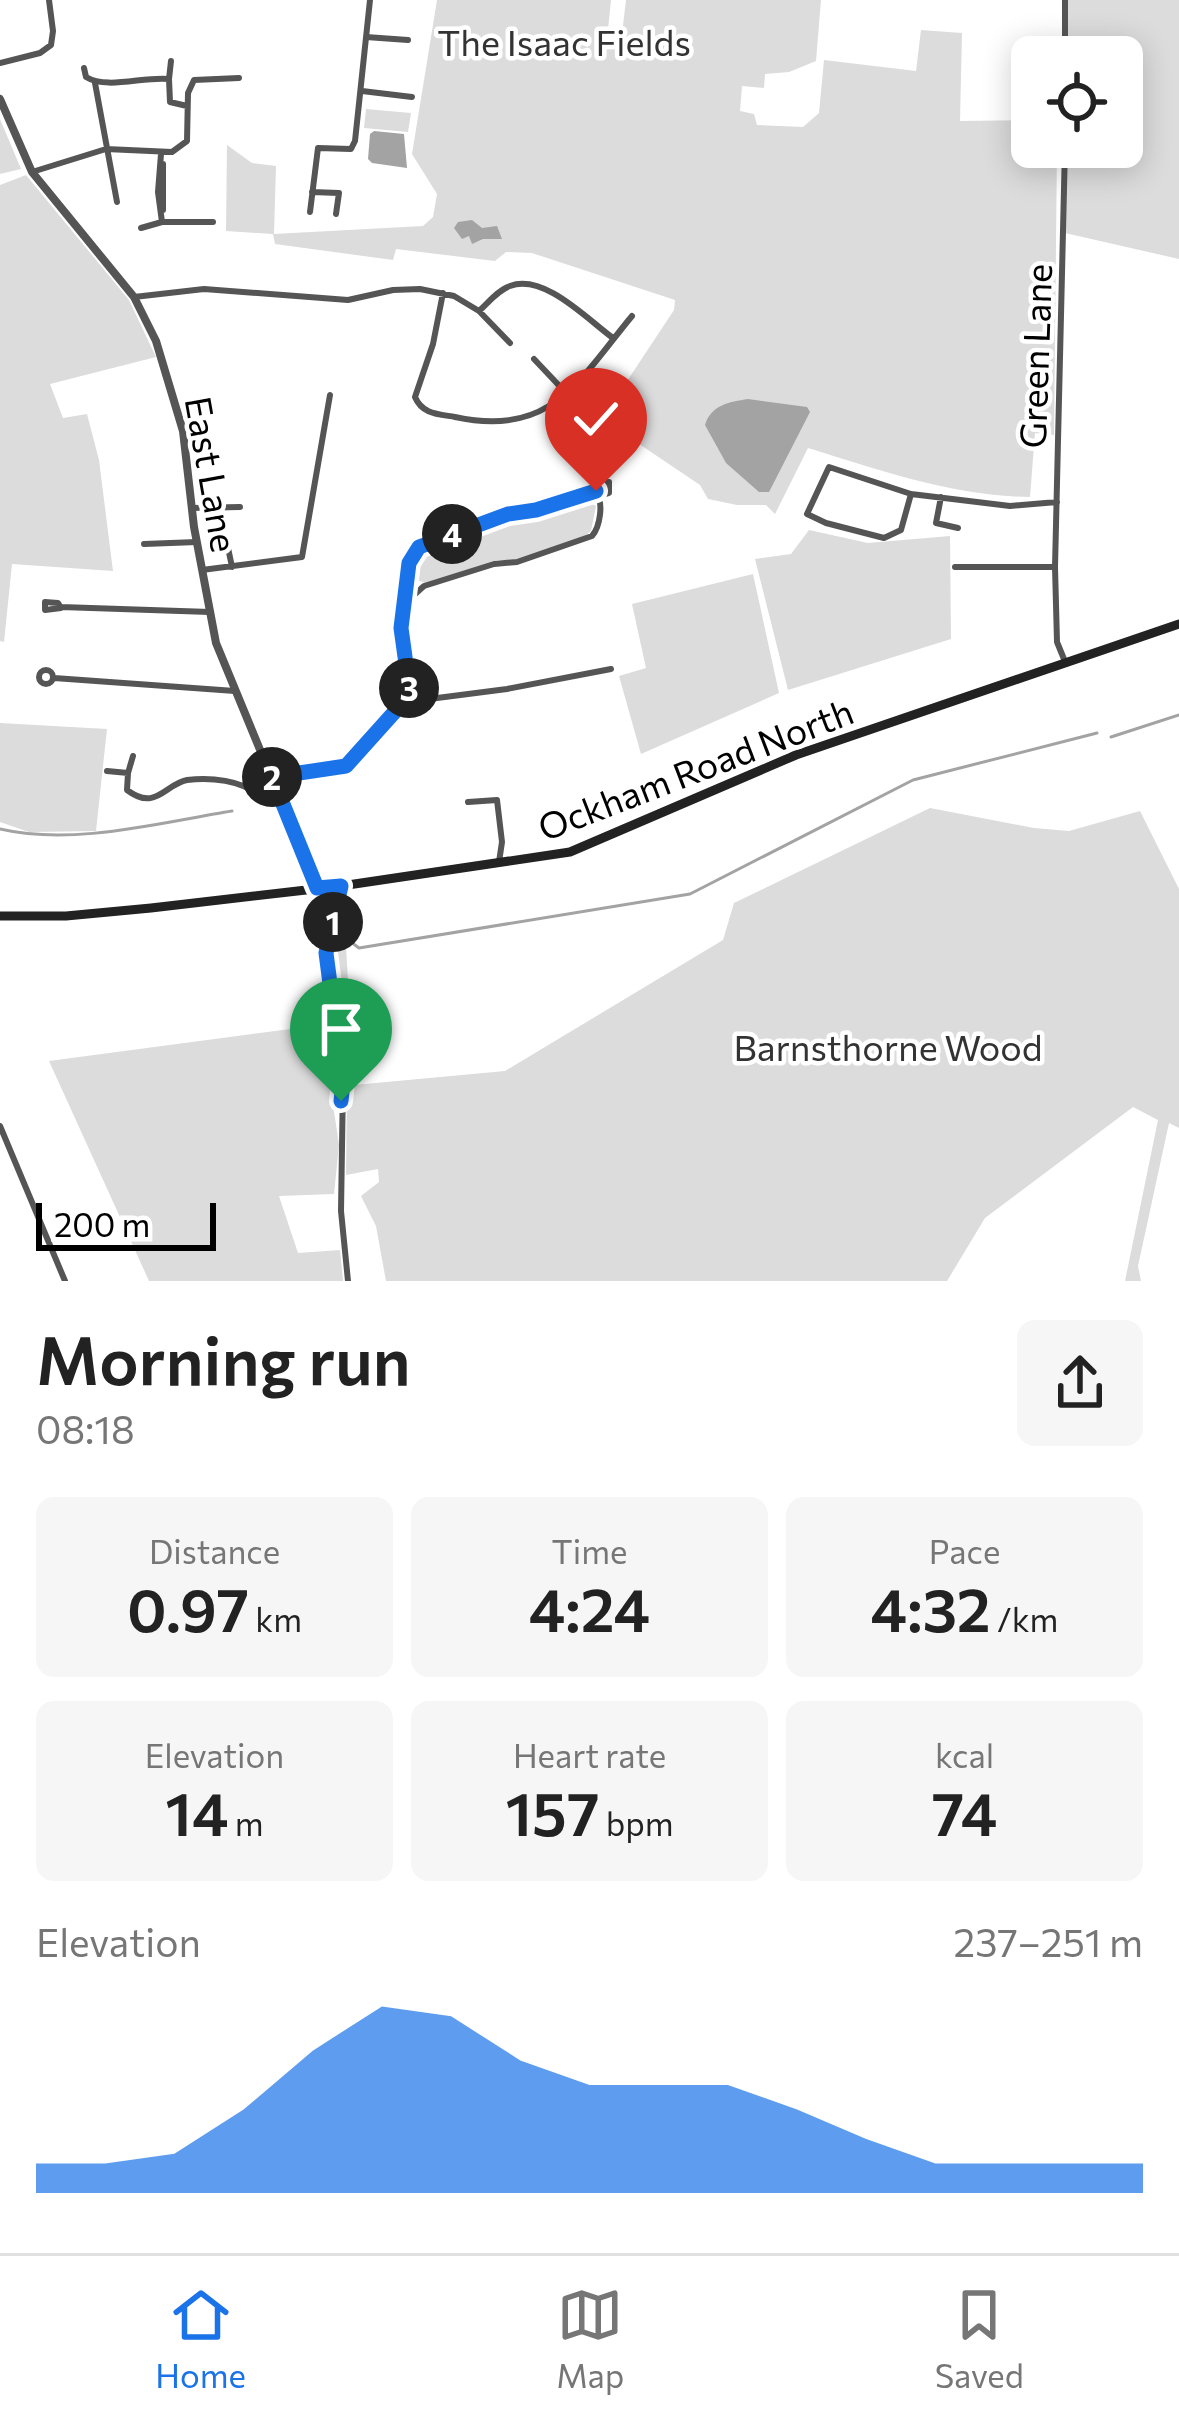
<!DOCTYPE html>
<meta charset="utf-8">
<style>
body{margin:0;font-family:Commissioner,sans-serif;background:#f6f6f6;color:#222;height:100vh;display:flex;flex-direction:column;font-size:45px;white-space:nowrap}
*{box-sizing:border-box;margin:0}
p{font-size:39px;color:#767676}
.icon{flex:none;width:66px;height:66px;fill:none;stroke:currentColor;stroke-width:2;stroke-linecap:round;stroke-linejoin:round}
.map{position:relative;height:1281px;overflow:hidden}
.panel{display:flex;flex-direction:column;background:#fff;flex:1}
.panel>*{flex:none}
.fabs{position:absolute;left:1011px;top:36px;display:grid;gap:24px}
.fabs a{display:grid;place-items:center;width:132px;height:132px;border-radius:18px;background:#fff;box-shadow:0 6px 30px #0003;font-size:60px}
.scale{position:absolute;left:36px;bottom:30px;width:180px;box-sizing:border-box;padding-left:12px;border:6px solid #000;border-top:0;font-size:33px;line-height:42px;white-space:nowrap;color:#000;-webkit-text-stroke:9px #fff;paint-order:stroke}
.pin{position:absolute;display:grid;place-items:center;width:102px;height:102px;color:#fff;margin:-123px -51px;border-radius:50% 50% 50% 0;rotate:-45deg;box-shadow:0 0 12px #0007}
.pin .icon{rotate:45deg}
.km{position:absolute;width:60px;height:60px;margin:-30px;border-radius:50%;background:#222;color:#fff;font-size:33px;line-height:60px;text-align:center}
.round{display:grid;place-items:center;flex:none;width:126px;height:126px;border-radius:18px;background:#f6f6f6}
.head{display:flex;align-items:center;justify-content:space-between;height:204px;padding:0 36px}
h1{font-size:66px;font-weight:600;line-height:90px}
.figures{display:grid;grid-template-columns:repeat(3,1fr);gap:18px;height:204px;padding:12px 36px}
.figures div{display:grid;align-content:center;border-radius:18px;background:#f6f6f6;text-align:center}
.figures b{font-size:60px;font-weight:600}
.figures small{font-size:33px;font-weight:400}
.figures p{font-size:33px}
.chart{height:336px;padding:24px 36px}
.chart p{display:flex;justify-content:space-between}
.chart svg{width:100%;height:216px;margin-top:12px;fill:#1a73e8;opacity:.7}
.dock{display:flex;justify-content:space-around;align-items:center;height:168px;border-top:3px solid #e0e0e0;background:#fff;font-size:33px;color:#767676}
.dock a{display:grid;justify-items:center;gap:6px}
.dock .selected{color:#1a73e8}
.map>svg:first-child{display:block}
</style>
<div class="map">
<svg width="1179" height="1281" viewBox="0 0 1179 1281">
<rect width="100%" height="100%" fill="#fff"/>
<path fill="#dcdcdc" d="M437,0H611L607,40L621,42L626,0H821L816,61L789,72L765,74L764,88L742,86L740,111L754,114L757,125L803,127L819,113L824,60L916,71L921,30L962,33L960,121L1032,120V147H1057L1054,435L1035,433L1030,497C953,496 882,471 808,448L775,514L766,505H737L708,499L700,485L602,419L674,310L675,300L532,253L506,252L495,261L396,249L393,260L275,244L273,234L226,231L227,145L252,163L276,166L274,234L423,226L433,217L437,194L412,154Z
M1065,0H1179V259L1065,233V147H1122V57H1065Z
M366,109L411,113L408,132L364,128Z
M0,119L21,169L0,174Z
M26,175L129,300L156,357L50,384L63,418L87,414L99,460L113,571L12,564L4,642L0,641V185Z
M589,502L596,506L591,531L586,535L517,560H497L425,583L410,577L412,562L430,544L483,530L502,520L535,517Z
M809,530L868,543L950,536L951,639L788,690L755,559L791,554Z
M753,574L779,693L641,754L619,676L646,668L632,604Z
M0,723L107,729L96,831L29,832L0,822Z
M930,808L1034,828L1069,831L1140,811L1179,889V1128L1169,1123L1138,1266L1141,1281H1125L1158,1120L1133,1107L985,1218L947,1281H386L376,1226L361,1196L379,1182L378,1169L346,1175L347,1087L331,1091L339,1145L334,1194L279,1196L298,1253L340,1250L343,1281H149L49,1061L321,1025L319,951L346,946L354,1085L505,1071L723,940L734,903Z"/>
<path fill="#a3a3a3" d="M374,131L404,134L407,168L372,163L368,159L370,134Z
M472,220L482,228L497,226L502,239H483L472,244L469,236L462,239L454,228L458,222Z
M748,399L807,407L810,412L769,492H759L726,463L705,425C711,405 729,402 748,399Z"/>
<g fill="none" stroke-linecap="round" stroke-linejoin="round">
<path stroke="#a3a3a3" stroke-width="3" d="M1111,737L1179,715
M0,829C73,846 158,823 232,811
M336,931L359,948L690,894L913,780L1097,733"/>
<path stroke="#555" stroke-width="6" d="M366,37L408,40
M1065,57V0
M0,63L40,53L51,45L53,31L49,0
M84,68L86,77C107,90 144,76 169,79L170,102L187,106
M169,79L171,61
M95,83L117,202
M362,91L412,97
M1065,147L1055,567L1057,642L1066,664
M161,154L158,192L162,222H213
M32,172L106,149L172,152L187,141L188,93L194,80L239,78
M312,192L339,193L336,214
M163,210V164
M310,212L318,148L351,149L355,141L370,0
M141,228L162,222
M443,293L433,344L415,397C422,414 438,414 455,417C552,438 579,380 632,316
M134,297L204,289L348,300L393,290L420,289L454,296L479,311C488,303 498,290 510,286C544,273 588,320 613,338
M479,311L510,343
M534,359L568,395
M596,494C604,502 600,527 592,536L517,562L494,564L424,586L414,595L402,618C405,598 403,568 415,552C431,530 563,502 596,494Z
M596,494L598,482H609V493L600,496
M911,494L901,530L884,538L826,523L807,514L829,467L911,494L1010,506L1057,502
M941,497L936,523L958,528
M192,508L240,507
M226,538L232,567
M144,544L197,542
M955,567H1055
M202,570L302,557L330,395
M45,602L58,603L61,608L45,610Z
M61,607L210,612
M402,618V649L411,700
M39 677a7 7 0 1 1 14 0a7 7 0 1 1-14 0Z
M54,678L235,691
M107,771L128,773L127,790C156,812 165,784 187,780C210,777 242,780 259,796L276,790
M128,773L133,756
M272,777L347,766L406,702L507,689L611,669
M468,802L497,800L502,842L499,862
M341,886L326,953L343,1083L341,1211L348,1281
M0,1126L65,1281"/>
<path stroke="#555" stroke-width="8" d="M0,99L32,172L134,297L156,341L183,431L194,527L216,643L317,888"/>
<path stroke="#222" stroke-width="9" d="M0,916H66L151,908L341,886L570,852L796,755L1179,624"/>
</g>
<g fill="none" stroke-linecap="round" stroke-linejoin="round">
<g stroke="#fff" stroke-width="24">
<path id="route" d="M341,1101L343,1083L326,953L341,886L317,888L272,777L346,766L399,707L411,700L401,628L409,563L419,547L508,514L536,510L596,491"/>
</g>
<use href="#route" stroke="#1a73e8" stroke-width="15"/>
</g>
<g text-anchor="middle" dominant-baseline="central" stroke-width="9" stroke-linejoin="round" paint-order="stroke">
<g font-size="36" fill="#333" stroke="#fff">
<text x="564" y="41">The Isaac Fields</text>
<text x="888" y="1046">Barnsthorne Wood</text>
</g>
<g font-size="36" fill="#000" stroke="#fff">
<text transform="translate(1034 356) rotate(-88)">Green Lane</text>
<text transform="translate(213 474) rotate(80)">East Lane</text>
<text transform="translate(695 768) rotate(-21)">Ockham Road North</text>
</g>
</g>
</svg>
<div class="fabs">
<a><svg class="icon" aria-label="locate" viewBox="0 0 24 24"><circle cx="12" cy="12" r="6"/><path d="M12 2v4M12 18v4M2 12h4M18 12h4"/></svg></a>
</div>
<div class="scale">200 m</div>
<div class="pin" style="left:341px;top:1101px;background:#1e9e55"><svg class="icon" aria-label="arrive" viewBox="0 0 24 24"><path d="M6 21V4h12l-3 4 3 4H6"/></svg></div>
<div class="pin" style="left:596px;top:491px;background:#d93025"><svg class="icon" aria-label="check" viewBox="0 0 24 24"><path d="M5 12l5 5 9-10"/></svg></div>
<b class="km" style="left:333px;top:922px">1</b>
<b class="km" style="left:272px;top:777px">2</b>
<b class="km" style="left:409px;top:688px">3</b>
<b class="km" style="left:452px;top:534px">4</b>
</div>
<section class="panel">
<div class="head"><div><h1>Morning run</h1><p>08:18</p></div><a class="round"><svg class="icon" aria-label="share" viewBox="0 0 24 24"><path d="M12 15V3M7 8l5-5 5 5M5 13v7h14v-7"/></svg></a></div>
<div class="figures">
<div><p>Distance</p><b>0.97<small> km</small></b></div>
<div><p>Time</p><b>4:24</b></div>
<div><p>Pace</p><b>4:32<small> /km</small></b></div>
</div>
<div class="figures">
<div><p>Elevation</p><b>14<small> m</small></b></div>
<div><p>Heart rate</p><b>157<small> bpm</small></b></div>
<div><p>kcal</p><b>74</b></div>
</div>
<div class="chart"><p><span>Elevation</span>237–251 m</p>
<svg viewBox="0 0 160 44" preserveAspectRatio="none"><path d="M0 44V38L10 38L20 36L30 27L40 15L50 6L60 8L70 17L80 22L90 22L100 22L110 27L120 33L130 38L140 38L150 38L160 38V44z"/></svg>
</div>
</section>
<nav class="dock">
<a class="selected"><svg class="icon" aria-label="home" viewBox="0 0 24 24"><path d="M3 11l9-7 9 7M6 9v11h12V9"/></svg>Home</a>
<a><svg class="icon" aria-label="map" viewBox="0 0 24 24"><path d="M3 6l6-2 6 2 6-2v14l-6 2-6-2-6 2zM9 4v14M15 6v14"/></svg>Map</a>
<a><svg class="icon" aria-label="saved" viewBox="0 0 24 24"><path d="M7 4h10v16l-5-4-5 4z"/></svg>Saved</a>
</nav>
